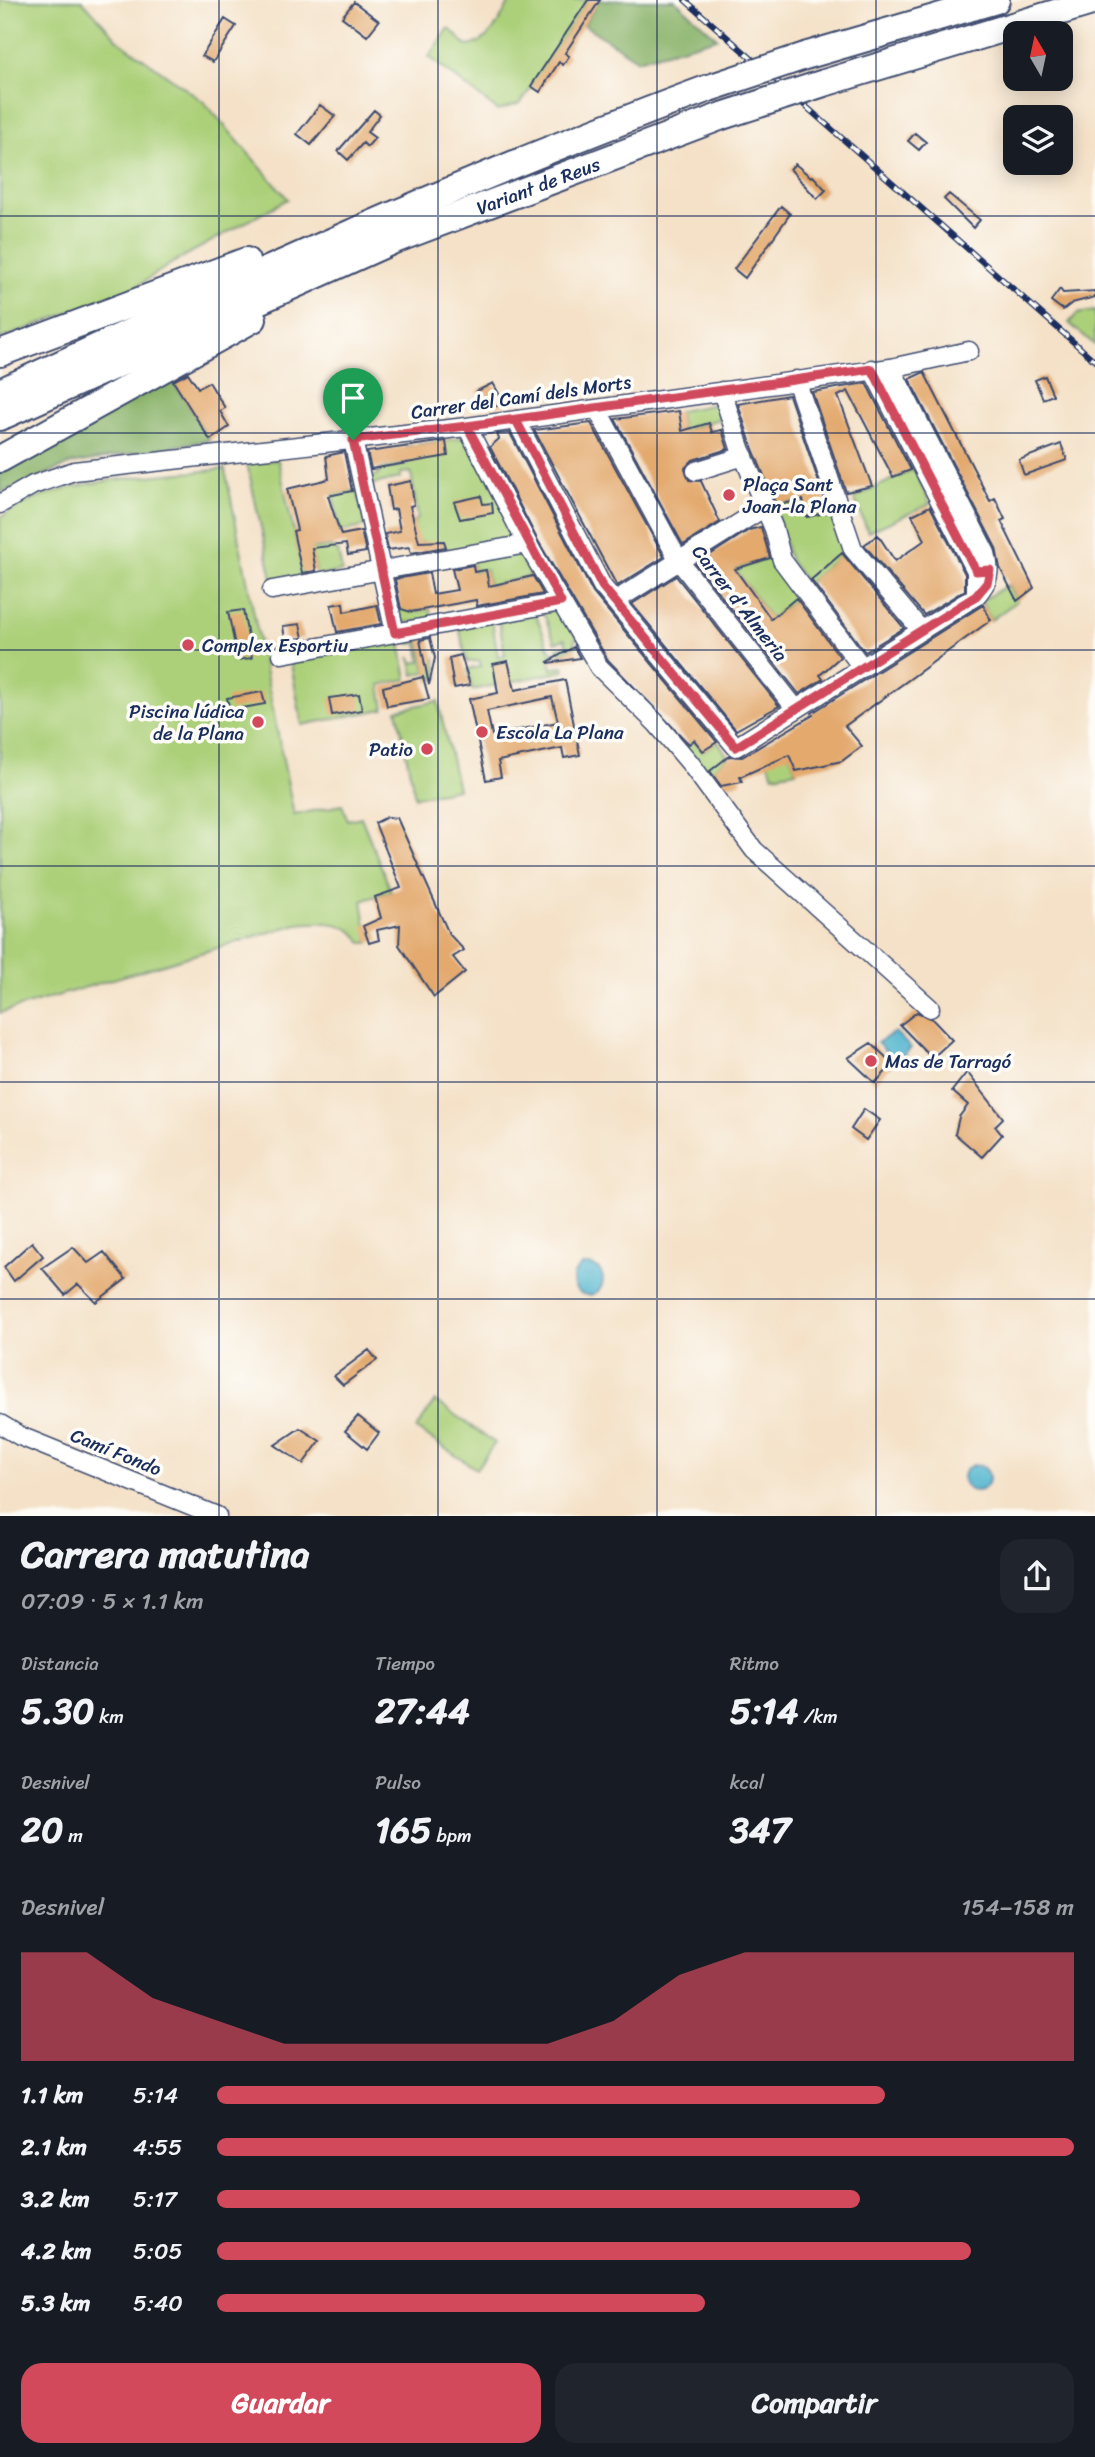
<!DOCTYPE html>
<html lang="es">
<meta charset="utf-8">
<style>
body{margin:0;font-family:Sriracha,sans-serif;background:#20242c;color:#f1f3f6;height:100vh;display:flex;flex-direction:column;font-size:26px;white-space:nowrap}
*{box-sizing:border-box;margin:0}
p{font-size:23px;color:#9ea1a6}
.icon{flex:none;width:38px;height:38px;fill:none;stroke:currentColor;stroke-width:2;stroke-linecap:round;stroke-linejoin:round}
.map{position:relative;height:1516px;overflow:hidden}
.side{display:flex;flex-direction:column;background:#171b24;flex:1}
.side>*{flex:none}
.needle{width:46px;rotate:351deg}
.fabs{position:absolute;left:1003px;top:21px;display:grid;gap:14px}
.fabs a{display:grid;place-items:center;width:70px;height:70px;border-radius:14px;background:#171b24;box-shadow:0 4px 18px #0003;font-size:35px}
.pin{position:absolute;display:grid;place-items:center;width:60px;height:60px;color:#fff;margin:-72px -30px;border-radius:50% 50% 50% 0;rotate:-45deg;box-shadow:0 0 7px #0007}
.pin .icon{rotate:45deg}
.round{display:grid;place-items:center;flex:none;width:74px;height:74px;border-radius:21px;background:#20242c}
.overview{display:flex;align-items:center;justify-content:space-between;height:119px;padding:0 21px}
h1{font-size:38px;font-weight:700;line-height:52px}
.metrics{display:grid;grid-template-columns:repeat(3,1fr);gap:10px;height:119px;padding:7px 21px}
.metrics div{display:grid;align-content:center}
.metrics b{font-size:35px;font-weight:700}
.metrics small{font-size:19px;font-weight:400}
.metrics p{font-size:19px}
.chart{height:196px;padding:14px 21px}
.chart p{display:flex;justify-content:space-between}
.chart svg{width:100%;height:126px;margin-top:7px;fill:#d1495b;opacity:.7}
.button{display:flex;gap:14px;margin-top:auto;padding:14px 21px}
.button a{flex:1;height:80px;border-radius:21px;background:#d1495b;color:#fff;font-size:28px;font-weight:700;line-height:80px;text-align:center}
.button a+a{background:#20242c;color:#f1f3f6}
ul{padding:0 21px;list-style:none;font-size:23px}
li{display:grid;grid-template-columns:112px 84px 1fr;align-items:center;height:52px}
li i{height:18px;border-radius:9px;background:#d1495b}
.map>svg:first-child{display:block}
</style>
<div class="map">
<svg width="1095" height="1516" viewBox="0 0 1095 1516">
<rect width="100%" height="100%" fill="#fdfcf7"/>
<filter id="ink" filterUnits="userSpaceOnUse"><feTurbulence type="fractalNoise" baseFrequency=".0143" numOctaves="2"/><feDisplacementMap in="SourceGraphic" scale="14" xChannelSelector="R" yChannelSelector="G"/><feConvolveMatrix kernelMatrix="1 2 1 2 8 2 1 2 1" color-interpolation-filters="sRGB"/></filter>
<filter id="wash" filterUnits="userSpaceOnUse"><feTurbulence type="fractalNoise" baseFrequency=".00686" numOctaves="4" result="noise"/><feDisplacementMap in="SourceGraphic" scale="28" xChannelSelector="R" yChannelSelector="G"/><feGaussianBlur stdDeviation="1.57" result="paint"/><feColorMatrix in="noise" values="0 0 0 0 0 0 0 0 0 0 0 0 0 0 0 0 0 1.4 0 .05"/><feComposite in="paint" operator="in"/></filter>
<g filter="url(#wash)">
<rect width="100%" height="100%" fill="#f4e1c7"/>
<path fill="#acd079" stroke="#64806c" stroke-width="2" d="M0,0H82L118,40L204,102L288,199L172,263L136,287L0,339Z
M511,0H588L521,103L498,111L429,57L449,28L467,46C491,43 500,19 511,0Z
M1095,311V345L1069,323L1077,314Z
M716,404L722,418L682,431L679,411Z
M468,437L519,538L435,554L432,543L425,544V554L423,542L415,543L414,521L418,519L411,472L401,473V478L369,485L368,479L379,474V470L408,464L406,446Z
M278,460L304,579L273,583L247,463Z
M225,469L294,815L342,805L348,820L361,817L391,891L362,901L369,943H362C349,919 320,922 297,924L0,1013V518C57,476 156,477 225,469Z
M914,469L930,504L868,532L854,498Z
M357,490L366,526L340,532L333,495Z
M803,500L808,517L833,511L845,551L807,584L790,561L774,506Z
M331,547L338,551L342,571L317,576L313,558L305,550Z
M517,551L531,576L489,586L486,570L474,572L472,559Z
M770,558L796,598L771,619L735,569Z
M1008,585L1017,601L991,620L981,601Z
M406,608L411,612L430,609L432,620L400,623L395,610Z
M559,608L577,637L574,641L577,646L560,653L557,648L567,645L565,639L555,642L543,612Z
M535,613L550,650L556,654L549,656L552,669L563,666L564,671L472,690L468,669L481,667L480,661L467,662L459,627L492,620L498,657L505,655L499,621Z
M419,636L425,668L435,658L439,678L432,679L429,671L414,675L410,657L414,663L421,661L418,643L410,644L408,638Z
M399,638L407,679L380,685L384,709L302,725L290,658Z
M438,701L458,789L415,797L397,710Z
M694,740L703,751L718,741L728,757L705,775L683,748Z
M788,751L796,771L773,775L768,762Z
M435,1401L495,1443L476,1469L416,1429Z"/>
<path fill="#89b269" stroke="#527064" stroke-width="2" d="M600,0H675L717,38L638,60L584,25Z
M170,376L210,440L71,464L0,493V467Z"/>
<path fill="#4eb3cd" stroke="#347196" stroke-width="2" d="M895,1032L911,1048L897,1062L877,1043Z
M573 1280a15 15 0 1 1 30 0a15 15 0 1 1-30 0Z
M963 1478a13 13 0 1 1 26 0a13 13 0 1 1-26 0Z"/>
<g id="blocks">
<path fill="#e3a96d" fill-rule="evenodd" d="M588,0H600L565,53L569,56L563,65L559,62L540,92L531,86Z
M354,2L379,21L367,36L342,17Z
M225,19L236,26L213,62L202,56Z
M320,105L335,116L311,145L297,134Z
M374,110L380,115L367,132L375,138L367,147L363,143L348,160L338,151Z
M915,133L926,142L919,150L908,141Z
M795,164L811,177L813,176L826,190L817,199L790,169Z
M949,194L980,220L973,228L944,199Z
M781,206L790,214L745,278L734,269Z
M1060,289L1063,293L1095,291V297L1072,303L1063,310L1051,301Z
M924,372L990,501L995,498L1005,519L1001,521L1034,588L1017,601L1000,568L996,548L909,379Z
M188,373L198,388L209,382L225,408L220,411L229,427L210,440L173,381Z
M1045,376L1053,395L1043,399L1035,380Z
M493,383L505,405L487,407L477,391Z
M866,383L911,470L893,477L848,391L838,396L872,486L846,492L812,392Z
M789,395L829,512L807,517L803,500L776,505L751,444L738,404Z
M679,411L682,431L709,423L712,432L722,430L728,449L693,460L685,468L689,480L701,481L720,522L683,545L615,419Z
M591,423L664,557L617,586L534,430Z
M510,433L593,593L717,742L703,751L694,740L689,744L608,660L537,539L490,447L499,439L497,434Z
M446,441L448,456L371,469L367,452Z
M1061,444L1067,460L1024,475L1019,460Z
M344,452L352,491L328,496L341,535L361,531L366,552L348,555L346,544L312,548L316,571L302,573L293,531L297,530L287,489L329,479L326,456Z
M411,481L414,505L410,506L419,542L444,541L446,547L411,553L409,547L388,550L385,534L400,531L396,509L391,510L387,486Z
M481,496L483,504L492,503L493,513L460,519L454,502Z
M930,506L965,574V590L924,615L864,545L878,535L895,561L925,540L912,515Z
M761,527L770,558L735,569L771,619L796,598L840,657L820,675L823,679L799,694L696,564L749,530Z
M842,553L904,628L865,652L811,580Z
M473,565L474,572L486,570L489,586L533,576L543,594L477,606L476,600L411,612L401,609L395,579L429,573L433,594L457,590L452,569Z
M676,576L779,706L736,730L632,604Z
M343,603L344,612L377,605L381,624L337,632L331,605Z
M983,605L991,620L845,726L862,746L842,761L796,771L789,755L740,777L742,782L721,786L710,771L729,756L742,757L813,715L812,713Z
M243,610L252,658L238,660L228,612Z
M300,624L303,638L285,640L283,626Z
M430,638L435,658L429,685L420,640Z
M574,647L580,658L549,663L548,662Z
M461,655L470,685L454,688L449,658Z
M508,661L515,690L565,680L580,755L564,758L562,748L498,761L501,777L486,780L469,699L498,693L493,664ZM552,697L558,722L492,735L487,711Z
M423,677L429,699L387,706L383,687Z
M262,692L265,704L230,710L227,698Z
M359,694L362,710L332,715L329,698Z
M387,817L397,818L449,934L464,950L453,957L465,972L434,997L399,945L400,925L377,930L379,940L369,943L363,926L381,918L375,897L401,888L375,823Z
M917,1012L932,1019L952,1040L932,1058L900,1025Z
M871,1043L893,1064L875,1083L848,1058Z
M967,1072L1003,1118L995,1126L1002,1135L982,1157L955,1134L959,1117L968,1105L952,1091Z
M864,1109L880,1120L866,1140L851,1129Z
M32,1242L43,1256L14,1281L4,1267Z
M73,1247L88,1263L104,1252L126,1279L96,1302L78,1284L65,1295L42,1268Z
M369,1350L377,1360L343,1385L334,1376Z
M358,1416L379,1433L367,1449L345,1431Z
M300,1428L320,1441L303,1464L275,1445Z"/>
</g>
</g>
<g filter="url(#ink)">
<use href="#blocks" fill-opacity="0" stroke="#3c4a6e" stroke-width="2"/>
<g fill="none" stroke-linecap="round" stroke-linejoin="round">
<g stroke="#3c4a6e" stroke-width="21">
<path id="minor" d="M872,369L976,571V596C989,581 991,573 986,553L891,368
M796,380L853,549L921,630
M722,391L740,448L774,529L782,560L862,667
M597,409L679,561L796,709
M516,420L602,586L736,747L976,596
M467,427L527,544L599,667L656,723L690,763L754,850L930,1008
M353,440L395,633
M696,471L744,456
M0,504L33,485L74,471L467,427L891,368L969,351
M272,590L527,544
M615,601L765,507
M282,654L561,602
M0,1424L20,1436L217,1516"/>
</g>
<g stroke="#3c4a6e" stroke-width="30">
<g id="highway">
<path d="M808,55L996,0"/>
<path d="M824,83L1095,1"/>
<path d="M0,353L246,261"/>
<path d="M0,392C234,284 468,177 709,88"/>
<path id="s1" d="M0,417L394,240L722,116"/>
<path d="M0,459L253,319"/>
</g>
</g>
<use href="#minor" stroke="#fff" stroke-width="18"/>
<use href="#highway" stroke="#fff" stroke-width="26"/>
<g stroke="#1b2f5e" stroke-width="6">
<path id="rail" d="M685,0L1095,361"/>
</g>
<use href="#rail" stroke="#fdfcf7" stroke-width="3.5" stroke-dasharray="10" stroke-linecap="butt"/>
<g stroke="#3c4a6e" stroke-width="30" stroke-linecap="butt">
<path id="highway-bridge" d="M709,88L808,55
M722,116L824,83"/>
</g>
<use href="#highway-bridge" stroke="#fff" stroke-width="26"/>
</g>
</g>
<g fill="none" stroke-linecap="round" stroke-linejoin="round" filter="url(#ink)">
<g stroke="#fff" stroke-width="14">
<path id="route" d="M353,440L395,633L561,602L467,426L872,369L976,571L990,570L987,583L976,596L736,747L602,586L516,420L353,440"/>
</g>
<use href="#route" stroke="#d1495b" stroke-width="9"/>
</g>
<path fill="none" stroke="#1b2f5e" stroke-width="2" stroke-opacity="0.55" d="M219,0V1516M438,0V1516M657,0V1516M876,0V1516M0,216H1095M0,433H1095M0,650H1095M0,866H1095M0,1082H1095M0,1299H1095"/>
<g fill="#d1495b" stroke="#fdfcf7" stroke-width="2.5">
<circle cx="729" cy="495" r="7"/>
<circle cx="188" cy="645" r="7"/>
<circle cx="258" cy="722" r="7"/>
<circle cx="482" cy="732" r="7"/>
<circle cx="427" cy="749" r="7"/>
<circle cx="871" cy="1061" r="7"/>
</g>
<g text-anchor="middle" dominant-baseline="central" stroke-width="7" stroke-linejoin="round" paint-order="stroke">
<g font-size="19" fill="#1b2f5e" stroke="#fdfcf7">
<text stroke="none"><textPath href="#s1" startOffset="586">Variant de Reus</textPath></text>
<text transform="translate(521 397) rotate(-8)">Carrer del Camí dels Morts</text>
<text transform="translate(740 603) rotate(52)">Carrer d'Almeria</text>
<text transform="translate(116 1452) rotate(22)">Camí Fondo</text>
</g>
<g font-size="19" fill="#1b2f5e" stroke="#fdfcf7" text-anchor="start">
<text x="743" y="484">Plaça Sant<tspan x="743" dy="22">Joan-la Plana</tspan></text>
<text x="202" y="645">Complex Esportiu</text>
<text x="244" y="711" text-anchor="end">Piscina lúdica<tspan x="244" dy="22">de la Plana</tspan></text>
<text x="496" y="732">Escola La Plana</text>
<text x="413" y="749" text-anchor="end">Patio</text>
<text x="885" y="1061">Mas de Tarragó</text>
</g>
</g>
</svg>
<div class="fabs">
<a><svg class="needle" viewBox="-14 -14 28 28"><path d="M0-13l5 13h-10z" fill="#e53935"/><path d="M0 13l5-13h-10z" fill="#9ea1a6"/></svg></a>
<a><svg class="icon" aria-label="layers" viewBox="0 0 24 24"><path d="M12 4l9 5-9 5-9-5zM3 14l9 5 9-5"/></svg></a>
</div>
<div class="pin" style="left:353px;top:440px;background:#1e9e55"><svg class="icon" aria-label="arrive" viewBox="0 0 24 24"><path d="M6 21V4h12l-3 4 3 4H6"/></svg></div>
</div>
<section class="side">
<div class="overview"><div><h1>Carrera matutina</h1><p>07:09 · 5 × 1.1 km</p></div><a class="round"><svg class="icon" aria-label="share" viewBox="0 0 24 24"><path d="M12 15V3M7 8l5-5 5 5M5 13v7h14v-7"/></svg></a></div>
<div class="metrics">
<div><p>Distancia</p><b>5.30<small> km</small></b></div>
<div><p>Tiempo</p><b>27:44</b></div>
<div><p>Ritmo</p><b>5:14<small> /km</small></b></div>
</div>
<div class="metrics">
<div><p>Desnivel</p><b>20<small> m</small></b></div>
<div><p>Pulso</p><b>165<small> bpm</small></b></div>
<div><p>kcal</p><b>347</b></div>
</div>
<div class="chart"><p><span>Desnivel</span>154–158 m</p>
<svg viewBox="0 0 160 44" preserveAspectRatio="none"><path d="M0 44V6L10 6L20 22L30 30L40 38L50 38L60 38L70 38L80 38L90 30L100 14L110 6L120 6L130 6L140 6L150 6L160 6V44z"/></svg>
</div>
<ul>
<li><b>1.1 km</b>5:14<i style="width:78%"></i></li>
<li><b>2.1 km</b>4:55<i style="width:100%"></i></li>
<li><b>3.2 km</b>5:17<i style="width:75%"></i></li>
<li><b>4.2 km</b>5:05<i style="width:88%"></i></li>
<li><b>5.3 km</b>5:40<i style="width:57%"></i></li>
</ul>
<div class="button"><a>Guardar</a><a>Compartir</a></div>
</section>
